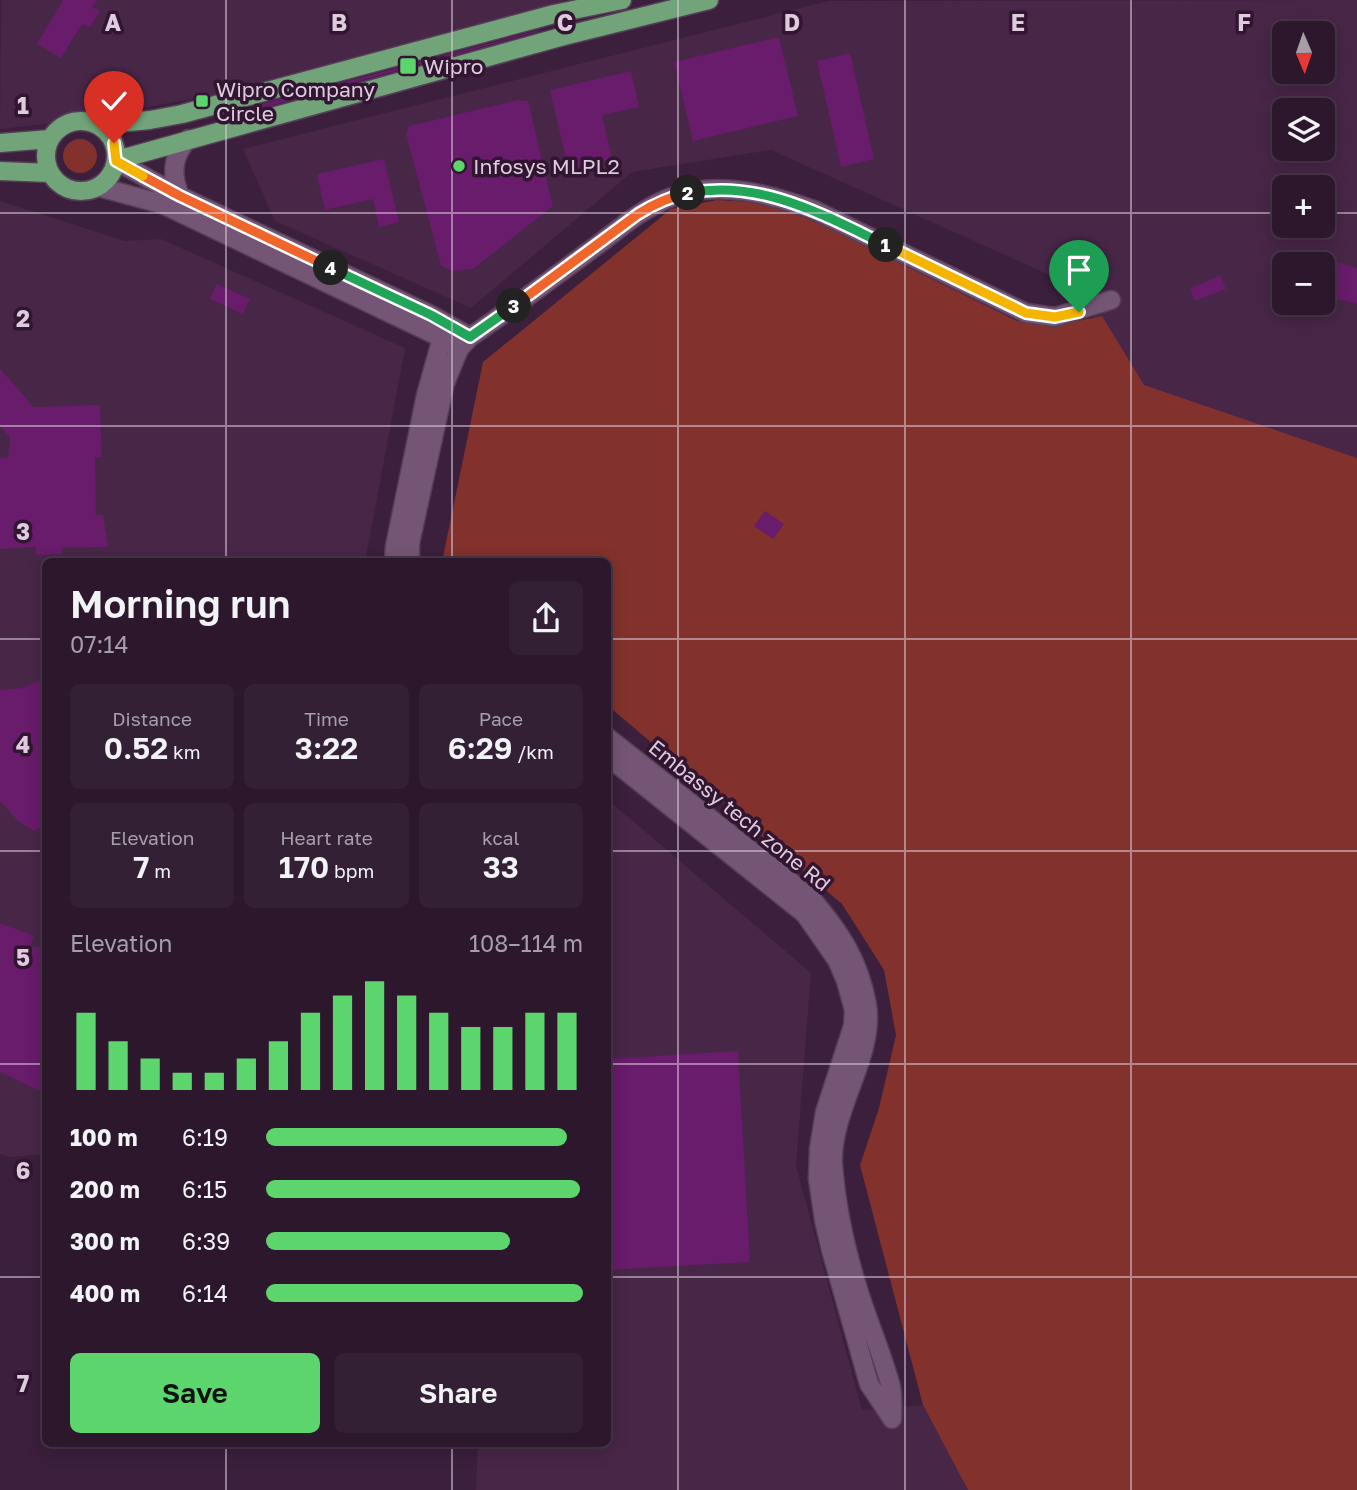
<!DOCTYPE html>
<meta charset="utf-8">
<style>
body{margin:0;font-family:"Golos Text",sans-serif;background:#342035;color:#f1f3f6;height:100vh;display:flex;flex-direction:column;font-size:26px;white-space:nowrap}
*{box-sizing:border-box;margin:0}
p{font-size:23px;color:#a69faa}
.icon{flex:none;width:38px;height:38px;fill:none;stroke:currentColor;stroke-width:2;stroke-linecap:round;stroke-linejoin:round}
.map{position:relative;flex:1;overflow:hidden}
.panel{position:absolute;left:42px;top:558px;width:569px;height:889px;display:flex;flex-direction:column;background:#2c172d;border-radius:10px;box-shadow:0 4px 18px #0003,0 0 0 2px #483649}
.panel>*{flex:none}
.needle{width:46px;rotate:178deg}
.fabs{position:absolute;left:1272px;top:21px;display:grid;gap:14px}
.fabs a{display:grid;place-items:center;width:63px;height:63px;border-radius:10px;background:#2c172d;box-shadow:0 4px 18px #0003,0 0 0 2px #483649;font-size:35px}
.pin{position:absolute;display:grid;place-items:center;width:60px;height:60px;color:#fff;margin:-72px -30px;border-radius:50% 50% 50% 0;rotate:-45deg;box-shadow:0 0 7px #0007}
.pin .icon{rotate:45deg}
.km{position:absolute;width:35px;height:35px;margin:-18px;border-radius:50%;background:#222;color:#fff;font-size:19px;line-height:35px;text-align:center}
.round{display:grid;place-items:center;flex:none;width:74px;height:74px;border-radius:10px;background:#342035}
.overview{display:flex;align-items:center;justify-content:space-between;height:119px;padding:0 28px}
h1{font-size:38px;font-weight:600;line-height:52px}
.stats{display:grid;grid-template-columns:repeat(3,1fr);gap:10px;height:119px;padding:7px 28px}
.stats div{display:grid;align-content:center;border-radius:10px;background:#342035;text-align:center}
.stats b{font-size:30px;font-weight:600}
.stats small{font-size:19px;font-weight:400}
.stats p{font-size:19px}
.chart{height:196px;padding:14px 28px}
.chart p{display:flex;justify-content:space-between}
.chart svg{width:100%;height:126px;margin-top:7px;stroke:#5cd56d;stroke-width:6}
.action{display:flex;gap:14px;margin-top:auto;padding:14px 28px}
.action a{flex:1;height:80px;border-radius:10px;background:#5cd56d;color:#111;font-size:28px;font-weight:600;line-height:80px;text-align:center}
.action a+a{background:#342035;color:#f1f3f6}
ul{padding:0 28px;list-style:none;font-size:23px}
li{display:grid;grid-template-columns:112px 84px 1fr;align-items:center;height:52px}
li i{height:18px;border-radius:9px;background:#5cd56d}
.map>svg:first-child{display:block}
</style>
<div class="map">
<svg width="1357" height="1490" viewBox="0 0 1357 1490">
<rect width="100%" height="100%" fill="#3b1f3c"/>
<path fill="#482648" fill-rule="evenodd" d="M1,0H566L236,91L64,122L0,129Z
M1357,0V468L1142,393L1072,285L771,150L632,172L471,308L275,221L243,149L828,1ZM1284,33H1323V72H1284ZM1284,110H1323V149H1284ZM1284,187H1323V226H1284ZM1284,264H1323V303H1284Z
M0,201L125,241L161,239L405,348L365,562H46L45,1154L12,1157L0,1154Z
M607,799L811,973L796,1166L862,1410L923,1405L968,1490H476L478,1444H607Z"/>
<path fill="#83312c" d="M63 156a17 17 0 1 1 34 0a17 17 0 1 1-34 0Z
M717,200L769,203L820,224L1017,321C1049,326 1070,323 1102,316L1144,385L1357,458V1490H968L923,1405L860,1165L879,1108L896,1035L884,970L842,904L607,705V562H442L483,362L671,209Z"/>
<path fill="#691b6c" d="M63,0H97L92,7L100,11L90,27L82,24L61,58L37,44Z
M539,30L540,31L259,109L258,105Z
M779,37L798,116L693,141L674,62Z
M850,53L874,159L841,167L817,61Z
M631,71L639,107L602,115L612,159L568,169L550,90Z
M518,100L528,101L553,206L473,269L453,271L441,266L406,133L409,126Z
M384,159L399,222L379,227L373,199L325,210L317,174Z
M1323,258L1357,268V304L1323,295Z
M1220,275L1226,289L1195,301L1190,289Z
M217,284L250,299L243,314L210,299Z
M0,369L34,407L100,405L102,457H95L96,515H103L108,547L62,548V554L36,555V547L0,549V458H8L10,437L0,426Z
M765,511L784,524L773,539L754,526Z
M46,679V824L34,831L18,821L0,801V690L24,688L37,681Z
M0,923L34,936L30,947H46V1094L0,1072Z
M738,1051L750,1262L607,1270V1059Z"/>
<g fill="none" stroke-linecap="round" stroke-linejoin="round">
<g stroke="#563e57" stroke-width="21">
<path id="minor" d="M116,161L180,196L431,315L470,337
M99,187L162,204L442,338L459,349L470,337C513,308 554,277 596,246C620,228 644,207 672,197C718,180 770,194 814,210L1026,313L1055,317L1111,300
M180,196C171,175 172,156 188,139
M394,562L395,546L426,395L442,338L447,331
M410,562V543L445,383L459,349
M607,737L811,898C840,932 859,960 867,1005C875,1057 830,1110 833,1165C836,1205 845,1247 857,1286C867,1320 882,1353 891,1387C893,1397 892,1409 892,1419
M607,756L805,914L837,960L846,981L854,1010L853,1026L825,1112L819,1149L818,1179L824,1220L831,1250L869,1384L891,1417"/>
</g>
<g stroke="#563e57" stroke-width="21">
<path id="major" d="M46 156a35 35 0 1 1 70 0a35 35 0 1 1-70 0Z
M97,125L150,120L182,114L554,14L622,0
M0,143L50,139
M117,160L564,36L709,0
M0,171L50,173"/>
</g>
<use href="#minor" stroke="#755575" stroke-width="18"/>
<use href="#major" stroke="#71a479" stroke-width="18"/>
</g>
<g fill="none" stroke-linecap="round" stroke-linejoin="round">
<g stroke="#fff" stroke-width="14">
<path id="split-1" d="M886,245L1026,313L1055,317L1079,312"/>
</g>
<g stroke="#fff" stroke-width="14">
<path id="split-2" d="M688,193C761,179 823,215 886,245"/>
</g>
<g stroke="#fff" stroke-width="14">
<path id="split-3" d="M514,306L638,214C654,204 669,197 688,193"/>
</g>
<g stroke="#fff" stroke-width="14">
<path id="split-4" d="M331,268L431,315L470,337L514,306"/>
</g>
<g stroke="#fff" stroke-width="14">
<path id="split-5" d="M143,176L180,196L331,268"/>
</g>
<g stroke="#fff" stroke-width="14">
<path id="split-6" d="M114,143L116,161L143,176"/>
</g>
<use href="#split-1" stroke="#f5b400" stroke-width="9"/>
<use href="#split-2" stroke="#22a559" stroke-width="9"/>
<use href="#split-3" stroke="#f0652b" stroke-width="9"/>
<use href="#split-4" stroke="#22a559" stroke-width="9"/>
<use href="#split-5" stroke="#f0652b" stroke-width="9"/>
<use href="#split-6" stroke="#f5b400" stroke-width="9"/>
</g>
<path fill="none" stroke="#deccde" stroke-width="2" stroke-opacity="0.55" d="M226,0V562M452,0V562M678,0V1490M905,0V1490M1131,0V1490M0,213H1284M1323,213H1357M0,426H1357M0,639H46M607,639H1357M0,851H46M607,851H1357M0,1064H46M607,1064H1357M0,1277H46M607,1277H1357M226,1444V1490M452,1444V1490"/>
<g fill="#5cd56d" stroke="#311531" stroke-width="2.5">
<rect x="399" y="57" width="18" height="18" rx="3.5"/>
<rect x="195" y="94" width="14" height="14" rx="3.5"/>
<circle cx="459" cy="166" r="7"/>
</g>
<g text-anchor="middle" dominant-baseline="central" stroke-width="7" stroke-linejoin="round" paint-order="stroke">
<g font-size="21" fill="#deccde" stroke="#311531" text-anchor="start">
<text x="424" y="66">Wipro</text>
<text x="216" y="89">Wipro Company<tspan x="216" dy="24">Circle</tspan></text>
<text x="473" y="166">Infosys MLPL2</text>
</g>
<g font-size="21" fill="#deccde" stroke="#311531">
<text transform="translate(740 815) rotate(39)">Embassy tech zone Rd</text>
</g>
</g>
<g font-size="23" text-anchor="middle" font-weight="bold" fill="#deccde" stroke="#311531" stroke-width="7" stroke-linejoin="round" paint-order="stroke">
<text x="113" y="31">A</text>
<text x="339" y="31">B</text>
<text x="565" y="31">C</text>
<text x="792" y="31">D</text>
<text x="1018" y="31">E</text>
<text x="1244" y="31">F</text>
<text x="23" y="114">1</text>
<text x="23" y="327">2</text>
<text x="23" y="540">3</text>
<text x="23" y="753">4</text>
<text x="23" y="966">5</text>
<text x="23" y="1179">6</text>
<text x="23" y="1392">7</text>
</g>
</svg>
<div class="fabs">
<a><svg class="needle" viewBox="-14 -14 28 28"><path d="M0-13l5 13h-10z" fill="#e53935"/><path d="M0 13l5-13h-10z" fill="#a69faa"/></svg></a>
<a><svg class="icon" aria-label="layers" viewBox="0 0 24 24"><path d="M12 4l9 5-9 5-9-5zM3 14l9 5 9-5"/></svg></a>
<a>+</a>
<a>−</a>
</div>
<div class="pin" style="left:1079px;top:312px;background:#1e9e55"><svg class="icon" aria-label="arrive" viewBox="0 0 24 24"><path d="M6 21V4h12l-3 4 3 4H6"/></svg></div>
<div class="pin" style="left:114px;top:143px;background:#d93025"><svg class="icon" aria-label="check" viewBox="0 0 24 24"><path d="M5 12l5 5 9-10"/></svg></div>
<b class="km" style="left:886px;top:245px">1</b>
<b class="km" style="left:688px;top:193px">2</b>
<b class="km" style="left:514px;top:306px">3</b>
<b class="km" style="left:331px;top:268px">4</b>
<section class="panel">
<div class="overview"><div><h1>Morning run</h1><p>07:14</p></div><a class="round"><svg class="icon" aria-label="share" viewBox="0 0 24 24"><path d="M12 15V3M7 8l5-5 5 5M5 13v7h14v-7"/></svg></a></div>
<div class="stats">
<div><p>Distance</p><b>0.52<small> km</small></b></div>
<div><p>Time</p><b>3:22</b></div>
<div><p>Pace</p><b>6:29<small> /km</small></b></div>
</div>
<div class="stats">
<div><p>Elevation</p><b>7<small> m</small></b></div>
<div><p>Heart rate</p><b>170<small> bpm</small></b></div>
<div><p>kcal</p><b>33</b></div>
</div>
<div class="chart"><p><span>Elevation</span>108–114 m</p>
<svg viewBox="0 0 160 44" preserveAspectRatio="none"><path d="M5 44V17M15 44V27M25 44V33M35 44V38M45 44V38M55 44V33M65 44V27M75 44V17M85 44V11M95 44V6M105 44V11M115 44V17M125 44V22M135 44V22M145 44V17M155 44V17"/></svg>
</div>
<ul>
<li><b>100 m</b>6:19<i style="width:95%"></i></li>
<li><b>200 m</b>6:15<i style="width:99%"></i></li>
<li><b>300 m</b>6:39<i style="width:77%"></i></li>
<li><b>400 m</b>6:14<i style="width:100%"></i></li>
</ul>
<div class="action"><a>Save</a><a>Share</a></div>
</section>
</div>
